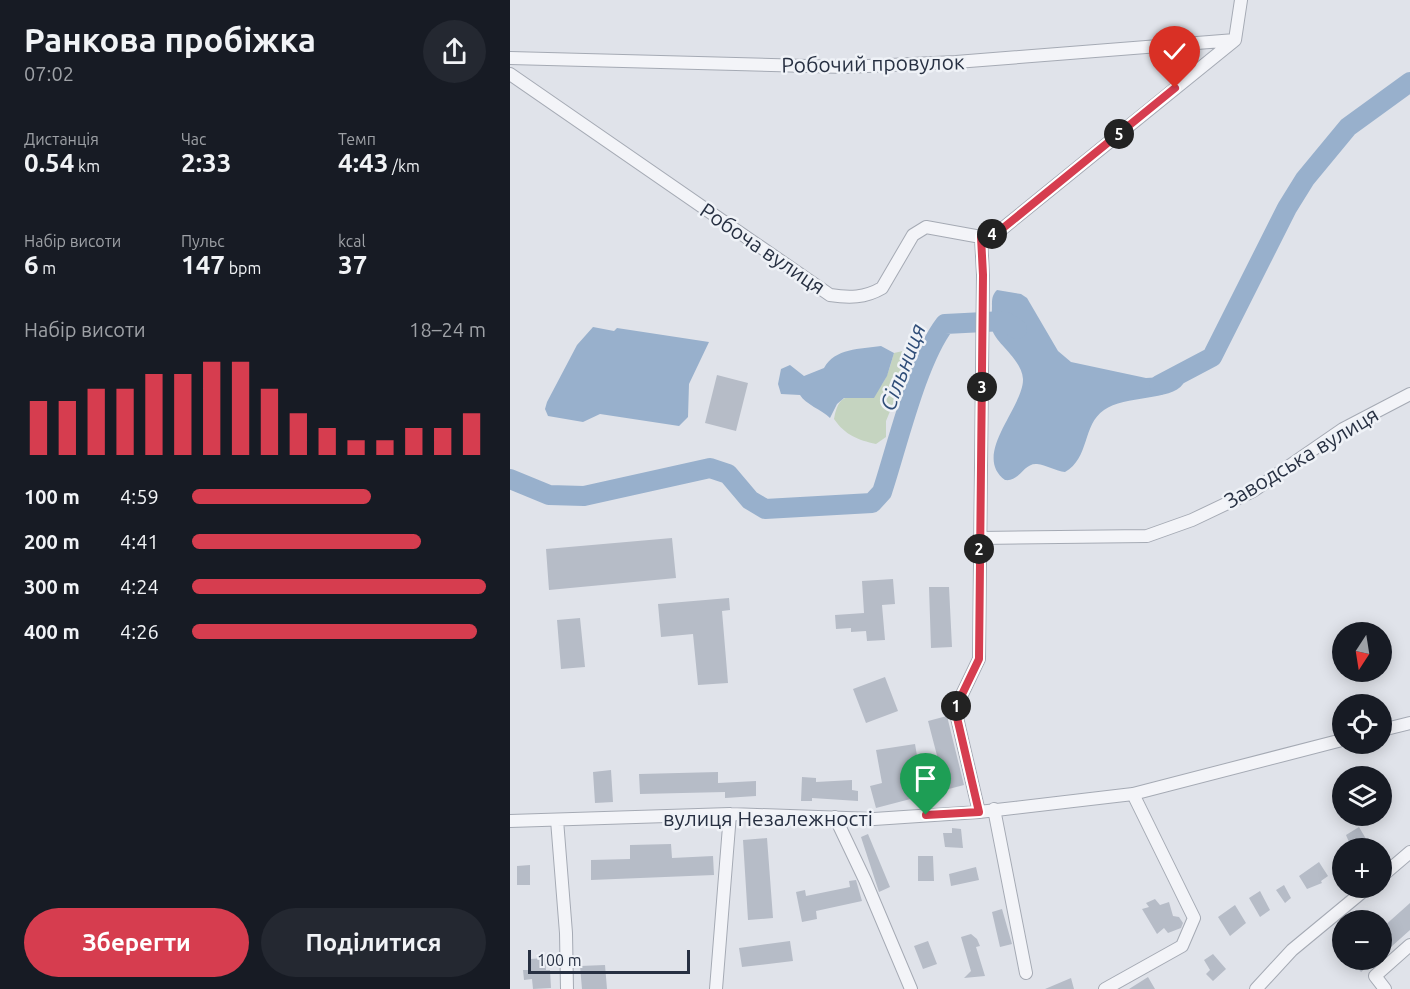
<!DOCTYPE html>
<html lang="uk">
<meta charset="utf-8">
<style>
body{margin:0;font-family:Ubuntu,sans-serif;background:#242831;color:#f1f3f6;height:100vh;display:flex;flex-direction:column;font-size:22px;white-space:nowrap}
*{box-sizing:border-box;margin:0}
p{font-size:20px;color:#9ea1a6}
.icon{flex:none;width:33px;height:33px;fill:none;stroke:currentColor;stroke-width:2;stroke-linecap:round;stroke-linejoin:round}
.map{position:relative;flex:1;overflow:hidden}
.side{display:flex;flex-direction:column;background:#171b24;width:510px}
.side>*{flex:none}
.needle{width:39px;rotate:192deg}
.fabs{position:absolute;left:822px;top:622px;display:grid;gap:12px}
.fabs a{display:grid;place-items:center;width:60px;height:60px;border-radius:50%;background:#171b24;box-shadow:0 3px 15px #0003;font-size:30px}
.scale{position:absolute;left:18px;bottom:15px;width:162px;box-sizing:border-box;padding-left:6px;border:3px solid #273042;border-top:0;font-size:16px;line-height:21px;white-space:nowrap;color:#273042;-webkit-text-stroke:4px #eff2f7;paint-order:stroke}
.pin{position:absolute;display:grid;place-items:center;width:51px;height:51px;color:#fff;margin:-62px -26px;border-radius:50% 50% 50% 0;rotate:-45deg;box-shadow:0 0 6px #0007}
.pin .icon{rotate:45deg}
.km{position:absolute;width:30px;height:30px;margin:-15px;border-radius:50%;background:#222;color:#fff;font-size:16px;line-height:30px;text-align:center}
.round{display:grid;place-items:center;flex:none;width:63px;height:63px;border-radius:32px;background:#242831}
.head{display:flex;align-items:center;justify-content:space-between;height:102px;padding:0 24px}
h1{font-size:33px;font-weight:600;line-height:45px}
.stats{display:grid;grid-template-columns:repeat(3,1fr);gap:9px;height:102px;padding:6px 24px}
.stats div{display:grid;align-content:center}
.stats b{font-size:26px;font-weight:600}
.stats small{font-size:16px;font-weight:400}
.stats p{font-size:16px}
.chart{height:168px;padding:12px 24px}
.chart p{display:flex;justify-content:space-between}
.chart svg{width:100%;height:108px;margin-top:6px;stroke:#d63d4f;stroke-width:6}
.action{display:flex;gap:12px;margin-top:auto;padding:12px 24px}
.action a{flex:1;height:69px;border-radius:36px;background:#d63d4f;color:#fff;font-size:24px;font-weight:600;line-height:69px;text-align:center}
.action a+a{background:#242831;color:#f1f3f6}
ul{padding:0 24px;list-style:none;font-size:20px}
li{display:grid;grid-template-columns:96px 72px 1fr;align-items:center;height:45px}
li i{height:15px;border-radius:8px;background:#d63d4f}
main{display:flex;flex:1;min-height:0}
.map>svg:first-child{display:block}
</style>
<main>
<section class="side">
<div class="head"><div><h1>Ранкова пробіжка</h1><p>07:02</p></div><a class="round"><svg class="icon" aria-label="share" viewBox="0 0 24 24"><path d="M12 15V3M7 8l5-5 5 5M5 13v7h14v-7"/></svg></a></div>
<div class="stats">
<div><p>Дистанція</p><b>0.54<small> km</small></b></div>
<div><p>Час</p><b>2:33</b></div>
<div><p>Темп</p><b>4:43<small> /km</small></b></div>
</div>
<div class="stats">
<div><p>Набір висоти</p><b>6<small> m</small></b></div>
<div><p>Пульс</p><b>147<small> bpm</small></b></div>
<div><p>kcal</p><b>37</b></div>
</div>
<div class="chart"><p><span>Набір висоти</span>18–24 m</p>
<svg viewBox="0 0 160 44" preserveAspectRatio="none"><path d="M5 44V22M15 44V22M25 44V17M35 44V17M45 44V11M55 44V11M65 44V6M75 44V6M85 44V17M95 44V27M105 44V33M115 44V38M125 44V38M135 44V33M145 44V33M155 44V27"/></svg>
</div>
<ul>
<li><b>100 m</b>4:59<i style="width:61%"></i></li>
<li><b>200 m</b>4:41<i style="width:78%"></i></li>
<li><b>300 m</b>4:24<i style="width:100%"></i></li>
<li><b>400 m</b>4:26<i style="width:97%"></i></li>
</ul>
<div class="action"><a>Зберегти</a><a>Поділитися</a></div>
</section>
<div class="map">
<svg width="900" height="989" viewBox="0 0 900 989">
<rect width="100%" height="100%" fill="#e0e3ea"/>
<path fill="#c5d4c0" d="M406,348L376,421V437L366,444C348,440 335,435 324,419C330,386 344,402 365,390C377,384 380,365 384,353Z"/>
<path fill="#98b0cc" d="M487,290L511,294L517,298L548,351L561,362L636,378L653,377L671,371L675,377L673,384C661,401 615,395 594,410C572,425 580,458 555,472C546,471 536,465 527,464C513,463 510,482 495,480C461,455 514,407 513,379C512,359 485,343 482,329C481,322 482,313 482,306C482,299 482,295 487,290Z
M83,327L104,331L107,328L199,342L179,384L178,417L169,426L90,414L73,422L38,416L35,409L37,402L67,345Z
M371,346L384,353L377,376L364,398H334L327,404L320,418C312,410 295,404 290,395L271,394L268,384L271,369L280,365L294,376L314,368C325,348 350,349 371,346Z"/>
<g fill="none" stroke-linecap="round" stroke-linejoin="round">
<path stroke="#98b0cc" stroke-width="20" d="M649,385L702,357L777,208L795,179L838,127L900,82
M0,479L39,495L74,496L200,468L218,474L240,500L255,509L362,503L372,492C387,447 407,360 435,324L494,321L507,329"/>
</g>
<path fill="#b6bcc7" d="M207,375L238,383L226,431L195,423Z
M162,538L166,578L39,590L36,549Z
M383,579L385,604L372,605L375,640L357,641L356,631L341,632V628L326,629L325,615L354,613L352,581Z
M419,587H439L442,647L421,648Z
M219,598L220,610L212,611L218,683L188,685L183,634L151,637L148,604Z
M70,618L75,667L51,669L47,620Z
M375,677L388,711L356,723L343,689Z
M437,716L454,785L366,808L360,786L372,783L366,750L405,744L410,773L430,767L418,721Z
M101,770L103,802L85,803L83,772Z
M208,772V783L246,781V796L215,798V792L130,794L129,774Z
M292,777L306,778V782L342,780V790L348,791V801L302,798V801H291Z
M849,827L859,844L842,849L836,835Z
M442,828L451,829L453,848L435,847L433,833H442Z
M358,834L380,887L369,892L351,837Z
M257,838L263,918L238,920L233,840Z
M161,844L162,858L203,856L204,875L81,880V860L120,859V845Z
M408,856H423L424,881H408Z
M809,862L818,876L811,881L812,883L797,889L789,876Z
M20,865V885H7V866Z
M466,867L469,880L441,886L439,874Z
M346,880L352,901L306,911L307,919L292,922L286,892L295,890L296,896L340,887L339,881Z
M774,885L781,898L775,903L766,890Z
M750,891L760,910L750,917L739,898Z
M645,899L650,905L659,902L663,916L669,917L673,923L671,928L658,933L654,928L647,934L632,909L639,907L636,903Z
M900,903V930L872,955V928Z
M725,905L736,923L720,936L708,917Z
M492,909L502,944L490,947L482,912Z
M461,934L467,939L470,946L466,947L475,976L454,978L461,971L451,937Z
M280,941L283,961L232,967L229,948Z
M418,941L427,964L413,969L404,946Z
M703,954L716,969L703,981L696,974L700,970L694,960Z
M35,958L36,970H40L41,988L23,989L22,979L14,980L13,970H21L20,959Z
M841,960H865L851,972Z
M95,965L97,989H72L70,966Z
M638,977L645,989H619Z
M561,978L564,989H535Z"/>
<g fill="none" stroke-linecap="round" stroke-linejoin="round">
<g stroke="#a5aab4" stroke-width="14">
<path id="minor" d="M0,58L335,67L446,62L725,40
M0,74L320,295C339,298 355,298 372,288L403,235L416,227L471,237L487,233L725,40L731,0
M469,538L637,536L682,520L743,491L833,429L900,394
M872,730L900,723
M484,809L516,973
M469,812L445,709L469,659L473,275L471,237
M325,817L355,880L401,989
M47,820L56,933L57,989
M0,821L220,814L364,819L469,812L623,794L832,740
M872,876L900,852
M206,989L220,814
M595,989L672,946L684,918L623,794
M746,989L782,950L857,888
M875,989L865,976L900,945"/>
</g>
<use href="#minor" stroke="#f3f4f8" stroke-width="12"/>
</g>
<g fill="none" stroke-linecap="round" stroke-linejoin="round">
<g stroke="#fff" stroke-width="12">
<path id="route" d="M416,815L469,812L445,709L469,659L473,275L471,237L487,233L665,88"/>
</g>
<use href="#route" stroke="#d63d4f" stroke-width="8"/>
</g>
<g text-anchor="middle" dominant-baseline="central" stroke-width="5" stroke-linejoin="round" paint-order="stroke">
<g font-size="21" fill="#273042" stroke="#eff2f7">
<text transform="translate(363 63) rotate(-1)">Робочий провулок</text>
<text transform="translate(253 248) rotate(34)">Робоча вулиця</text>
<text transform="translate(791 457) rotate(-31)">Заводська вулиця</text>
<text x="258" y="818">вулиця Незалежності</text>
</g>
<g font-size="22" font-style="italic" fill="#2f4d78" stroke="#eff2f7">
<text transform="translate(392 367) rotate(-69)">Сільниця</text>
</g>
</g>
</svg>
<div class="fabs">
<a><svg class="needle" viewBox="-14 -14 28 28"><path d="M0-13l5 13h-10z" fill="#e53935"/><path d="M0 13l5-13h-10z" fill="#9ea1a6"/></svg></a>
<a><svg class="icon" aria-label="locate" viewBox="0 0 24 24"><circle cx="12" cy="12" r="6"/><path d="M12 2v4M12 18v4M2 12h4M18 12h4"/></svg></a>
<a><svg class="icon" aria-label="layers" viewBox="0 0 24 24"><path d="M12 4l9 5-9 5-9-5zM3 14l9 5 9-5"/></svg></a>
<a>+</a>
<a>−</a>
</div>
<div class="scale">100 m</div>
<div class="pin" style="left:416px;top:815px;background:#1e9e55"><svg class="icon" aria-label="arrive" viewBox="0 0 24 24"><path d="M6 21V4h12l-3 4 3 4H6"/></svg></div>
<div class="pin" style="left:665px;top:88px;background:#d93025"><svg class="icon" aria-label="check" viewBox="0 0 24 24"><path d="M5 12l5 5 9-10"/></svg></div>
<b class="km" style="left:446px;top:706px">1</b>
<b class="km" style="left:469px;top:549px">2</b>
<b class="km" style="left:472px;top:387px">3</b>
<b class="km" style="left:482px;top:234px">4</b>
<b class="km" style="left:609px;top:134px">5</b>
</div>
</main>
